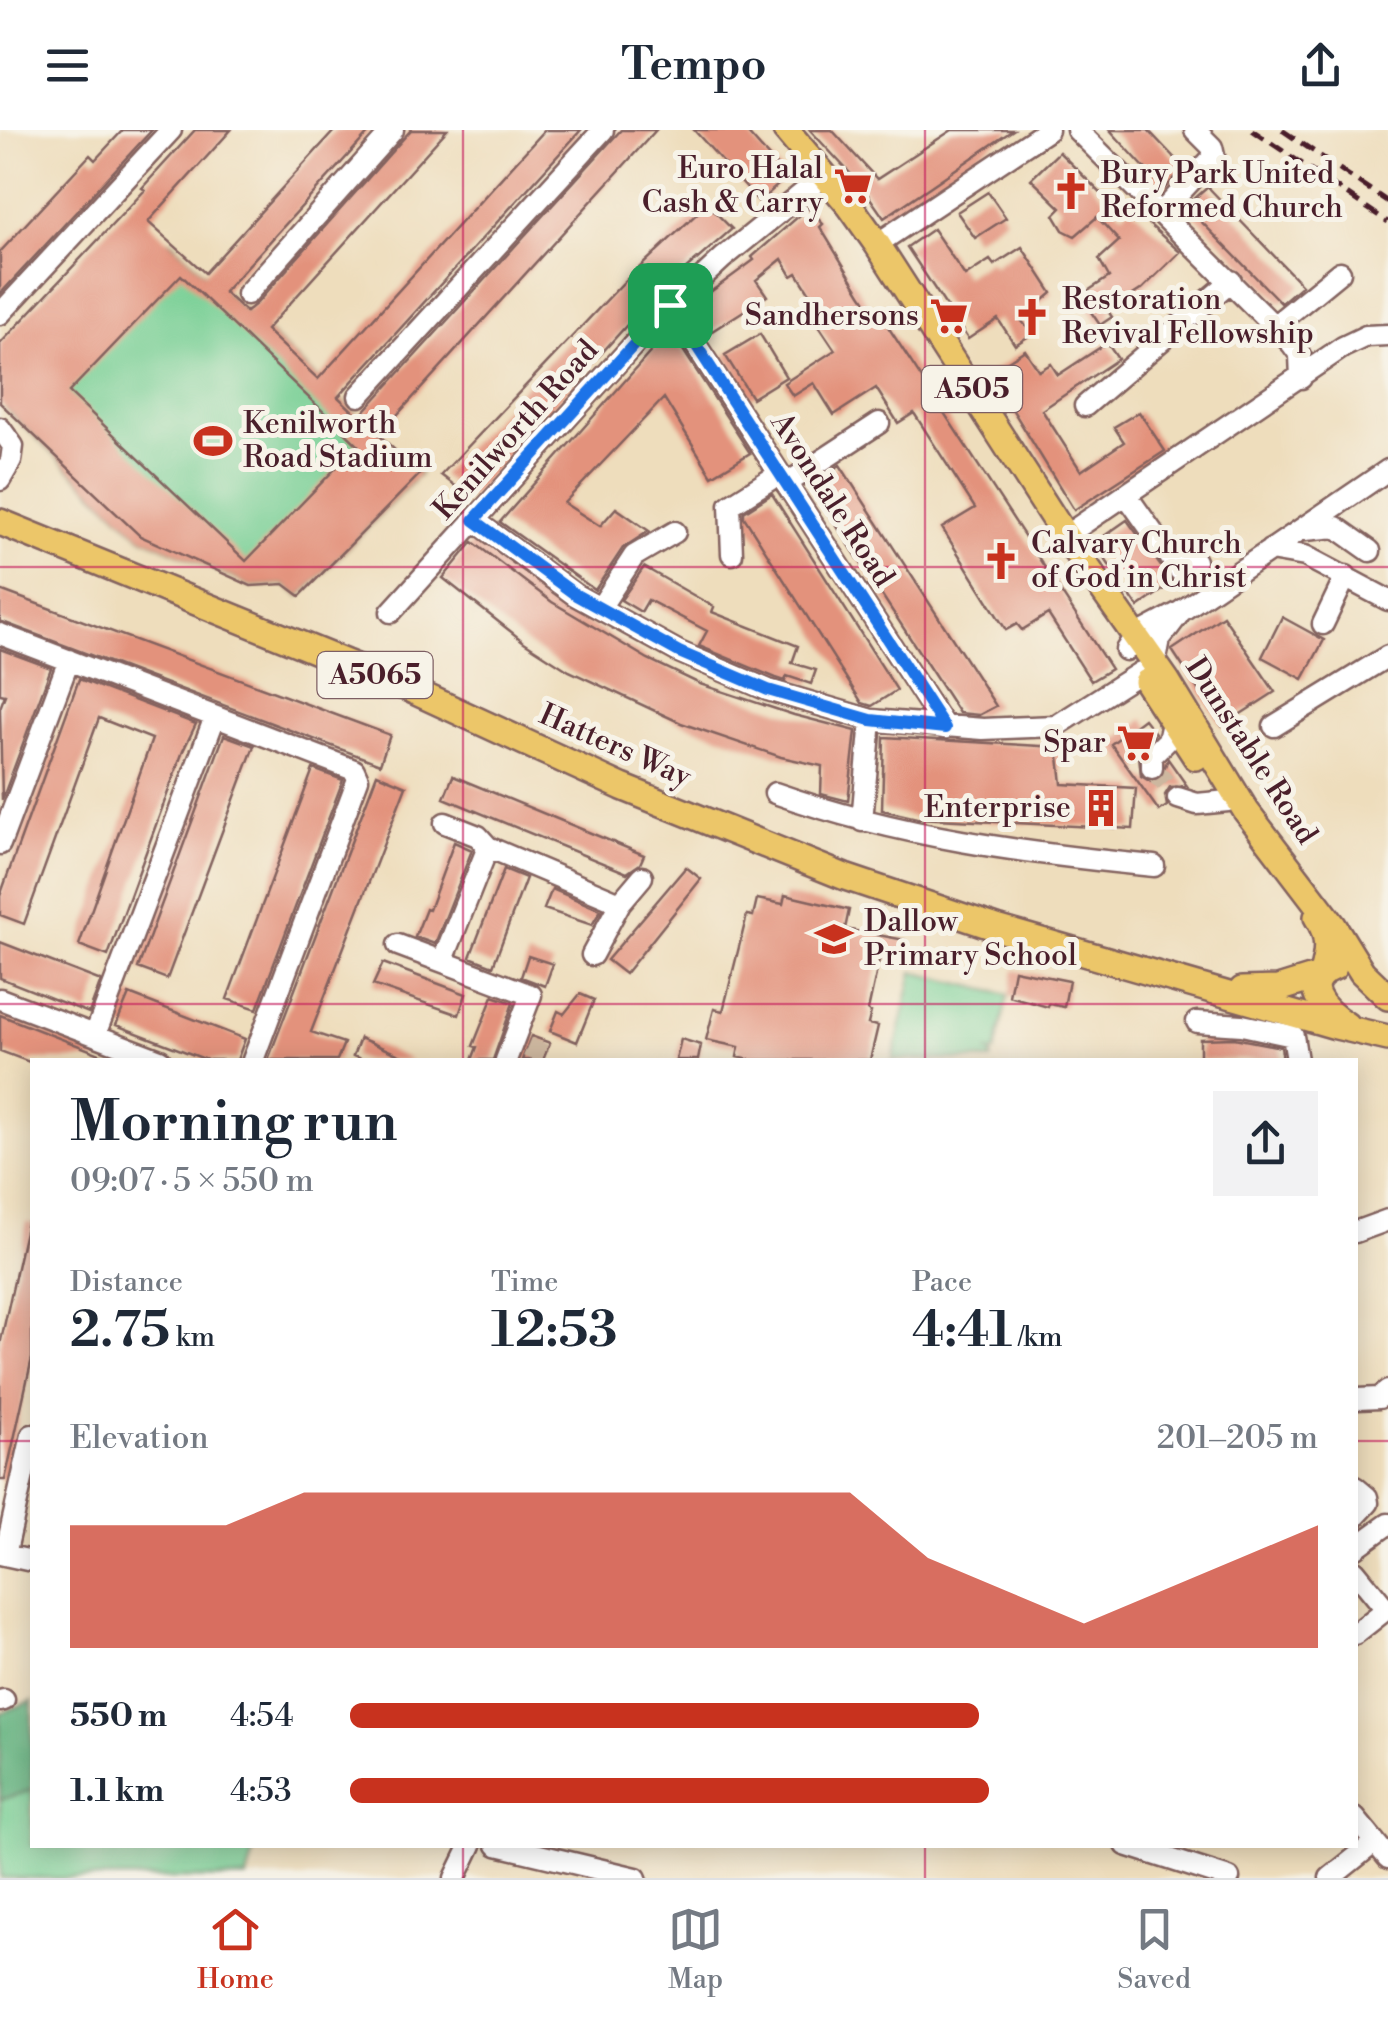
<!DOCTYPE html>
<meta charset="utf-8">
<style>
body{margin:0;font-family:"Libre Bodoni",serif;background:#f2f2f3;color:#1f2937;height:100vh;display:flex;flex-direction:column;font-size:38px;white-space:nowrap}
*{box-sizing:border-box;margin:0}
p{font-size:32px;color:#747a83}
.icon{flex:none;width:55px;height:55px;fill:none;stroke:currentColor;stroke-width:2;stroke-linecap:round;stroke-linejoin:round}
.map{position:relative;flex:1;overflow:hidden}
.details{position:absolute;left:30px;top:928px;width:1328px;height:790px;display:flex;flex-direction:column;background:#fff;border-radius:0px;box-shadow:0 5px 25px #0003}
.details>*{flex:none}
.pin{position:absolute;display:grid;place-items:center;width:85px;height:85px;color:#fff;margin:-42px;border-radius:20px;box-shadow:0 5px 15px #0006}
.round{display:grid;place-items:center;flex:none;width:105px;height:105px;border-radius:0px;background:#f2f2f3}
.headline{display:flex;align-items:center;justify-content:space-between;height:170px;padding:0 40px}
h1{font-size:55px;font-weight:600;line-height:75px}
.stats{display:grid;grid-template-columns:repeat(3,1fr);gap:15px;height:170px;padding:10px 40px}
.stats div{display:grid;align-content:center}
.stats b{font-size:50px;font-weight:600}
.stats small{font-size:28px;font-weight:400}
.stats p{font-size:28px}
.chart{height:280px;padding:20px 40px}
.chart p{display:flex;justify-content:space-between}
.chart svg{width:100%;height:180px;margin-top:10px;fill:#c8321e;opacity:.7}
ul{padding:0 40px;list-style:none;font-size:32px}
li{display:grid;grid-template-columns:160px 120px 1fr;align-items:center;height:75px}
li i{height:25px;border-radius:12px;background:#c8321e}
header{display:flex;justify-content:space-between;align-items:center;height:130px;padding:0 40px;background:#fff;font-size:45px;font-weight:600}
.tabs{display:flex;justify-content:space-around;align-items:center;height:140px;border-top:2px solid #e0e1e3;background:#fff;font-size:28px;color:#747a83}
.tabs a{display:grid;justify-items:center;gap:5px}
.tabs .current{color:#c8321e}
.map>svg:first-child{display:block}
</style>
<header><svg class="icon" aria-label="menu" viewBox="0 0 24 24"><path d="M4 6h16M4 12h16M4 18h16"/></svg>Tempo<svg class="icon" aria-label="share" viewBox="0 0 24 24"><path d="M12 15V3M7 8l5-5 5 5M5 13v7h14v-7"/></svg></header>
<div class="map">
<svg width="1388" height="1748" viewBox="0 0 1388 1748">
<rect width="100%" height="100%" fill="#f7f3e8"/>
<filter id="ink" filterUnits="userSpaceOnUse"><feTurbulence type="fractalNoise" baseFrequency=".01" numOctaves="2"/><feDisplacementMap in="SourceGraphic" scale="20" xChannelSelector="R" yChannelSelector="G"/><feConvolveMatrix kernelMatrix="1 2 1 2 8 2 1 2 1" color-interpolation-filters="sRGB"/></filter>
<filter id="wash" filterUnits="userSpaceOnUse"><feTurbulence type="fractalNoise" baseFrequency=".0048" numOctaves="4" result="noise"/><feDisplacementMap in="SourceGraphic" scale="40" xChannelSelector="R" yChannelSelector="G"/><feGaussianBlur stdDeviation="2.25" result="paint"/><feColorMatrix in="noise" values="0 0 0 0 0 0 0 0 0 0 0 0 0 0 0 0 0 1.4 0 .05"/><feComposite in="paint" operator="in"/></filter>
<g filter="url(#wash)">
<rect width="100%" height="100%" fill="#eeddbc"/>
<path fill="#77cf94" stroke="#607760" stroke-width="2.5" d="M170,111L420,344L300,466L284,454L251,456L140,406L6,279Z
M913,842L1008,865L995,922L986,921L992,923L991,930H893Z
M32,1571V1715H256L247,1748H0V1583Z"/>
<path fill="#61b27e" stroke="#566854" stroke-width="2.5" d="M32,1571V1660L0,1670V1583Z"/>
<g id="blocks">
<path fill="#e3927c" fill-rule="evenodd" d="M123,0H152L0,164V122L90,25L95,30Z
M195,0H231L148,92L205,143L335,0H371L224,162L246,182L257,173L411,0H447L266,200L318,249L545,0H581L338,267L359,287L621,0H656L379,305L420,344L300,466L284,454L251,456L140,406L0,273V214L145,60L142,58ZM181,145L358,315L246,431L69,262Z
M694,0H745L787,47L759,72Z
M810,0H832L877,49L952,0H1013L884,88L861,55Z
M1110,0H1148L1184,38L1164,59Z
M1059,22L1122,84L1130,77L1180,122L1142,159L1108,181L1112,187L1100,195L1080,166L1109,147L1099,129L1119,111L1097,87L1075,106L1063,100L1054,85L1061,78L1031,49Z
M1208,57L1302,155L1281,173L1186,76Z
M988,62L1006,88L975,108L957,82Z
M707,74L732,99L645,175L471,368L441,345L622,154Z
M808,78L823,94L820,97L861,164L879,191L883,189L1111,539L1091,551L1048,484L1022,500L1017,494L1006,500L942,398L975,378L914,283L898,293L876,258L834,285L814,253L793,266L784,253L835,220L817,193L825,187L797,143L792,146L782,129L756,150L767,166L712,201L694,174L754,130L752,127Z
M933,99L965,146L990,130L994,135L1022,117L1052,163L1021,190L1032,204L1015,215L998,189L968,209L907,117Z
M670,200L750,323L712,346L664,268L564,373L600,396L616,378L649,401L623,418L595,460L500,392Z
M760,204L786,247L752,268L725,225Z
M1107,213L1118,229L1042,280L1081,341L1124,312L1114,297L1139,282L1165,321L1074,380L990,243L1025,220L1039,241L1051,234L1058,245Z
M840,335L996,576L979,585L959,583L810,355Z
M772,364L897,560L872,576L862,573L744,387V382Z
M1127,390L1173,453L1138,477L1094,413Z
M473,412L552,472L648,529L700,554L794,585L856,601L848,671L821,664L822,636L781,627L681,593L569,541L524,512L443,448Z
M644,437L714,477L712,482L798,516L792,533L816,540L811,554L787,546L785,551L776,548L699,516L707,501L648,470L641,482L621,470Z
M0,460L390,605L380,634L0,491Z
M1223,486L1275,562L1222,596L1172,520Z
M1282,487L1324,510L1303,549L1262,527Z
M0,519L51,538L2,670L0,578L5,565L0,564Z
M79,549L196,594L183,621L108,826L79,815L152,609L99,588L24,794L0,785V766Z
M1144,589L1155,603L1139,625L1141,646L1151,652L1160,649L1168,629L1187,656L1170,657L1165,665L1167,676L1159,681L1111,614Z
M224,605L254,616L167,849L138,838Z
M884,607L1058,617L1062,654L1136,658L1133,699L917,688L882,680Z
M313,639L343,650L257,879L227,869Z
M377,644L406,656L311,902L344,913L337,930H268Z
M453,646L644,725L640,734L627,743L444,668Z
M454,712L472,720L435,814L415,807L426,779L429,780Z
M686,737L701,749L625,844L607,830Z
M504,739L526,748L493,836L470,827Z
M552,759L601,780L592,795L544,779Z
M785,765L849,780L845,799L905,810L901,829L880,826L868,881L871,882L868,894L878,896L870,930H750L737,927L739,917L706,910L714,879L723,881L747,785L753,786L757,769L783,774Z
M0,812L101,851L89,883L0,848Z
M528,826L553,834L545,856L521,847Z
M383,833L466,864L459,885L373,855Z
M1014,840L1069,851L1064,877L1049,874L1048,877L1009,866Z
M129,864L245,909L237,930H207L116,895Z
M580,864L594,870L577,912L550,901L558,881L564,884Z
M493,866L513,873L493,930H472L477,917L473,916Z
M0,885L113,929V930H32V933L0,921Z
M531,906L550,913L543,930H522Z
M360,908L411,930H363L353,926Z
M1234,908L1281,917L1283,930H1200V909Z
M681,909L701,915L698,930H676Z
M27,1092L32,1093V1228L5,1350H0V1215Z"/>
</g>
</g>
<g filter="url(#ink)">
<use href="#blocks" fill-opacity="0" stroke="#83625e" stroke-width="2.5"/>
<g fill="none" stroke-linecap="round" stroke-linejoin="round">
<path stroke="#cdb79f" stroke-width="20" stroke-dasharray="20 10" stroke-linecap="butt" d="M1152,638L1178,668
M527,917L544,924"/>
<g stroke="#83625e" stroke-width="25">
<path id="minor" d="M1077,0L1292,214L1300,225L1301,248
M1161,83L1214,26L1212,17L1195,0
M877,114L1048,0
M247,164L393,0
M670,175L945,598
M0,184L171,0
M1274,196L1340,142
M359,266L603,0
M1085,276L1231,151
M0,298L13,316L11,331L0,350
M786,354L879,293
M1127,366L1180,441L1195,431
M474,390L575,465L679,522L768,560L871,590L983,599L1056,596L1141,542
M1305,400L1336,397L1370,421
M1065,406L1343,217L1366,206L1388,205
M1270,420L1305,426L1388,470
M732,424L730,375L779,344
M600,478L634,426L675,402
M391,482L656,190L723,128L825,45
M1323,494L1346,446
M0,504L354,640L358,649L253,930
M1126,520L1135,506L1180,482L1388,340
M1155,534L1160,509L1179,484
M1274,596L1388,526
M1152,638V626L1168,610L1172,593
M775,663C900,707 1023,723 1154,736
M1178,668L1197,674L1228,671
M862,691L871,590
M445,693L478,706L488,717
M0,714L69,530
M398,815L531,865L506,930
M592,825L620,773L642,747
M443,830L488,717L620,773
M0,869L160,930
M1197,892L1242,895L1293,906L1297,930
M95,905L215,587
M1355,1102L1388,1090
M1358,1269L1379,1268L1388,1261
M1355,1357L1367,1367L1368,1373L1355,1387
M1355,1418L1388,1394
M0,1424L32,1431
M5,1425L32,1305
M1355,1441L1386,1479
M1355,1504L1388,1478
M0,1571L4,1570
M1355,1688L1388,1728
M497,1715L636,1748
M1126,1715L1229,1748
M455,1748L471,1715
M1330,1748L1375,1712"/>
</g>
<g stroke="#83625e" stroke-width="30">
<path id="major" d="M786,0L850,76L877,114L1065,406L1167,551L1246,681L1333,795L1362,842L1388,867
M0,392L405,557L622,657L845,747L1000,799L1336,896L1388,908
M1147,552L1196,627
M1317,787C1330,806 1328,822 1322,843
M1334,837C1296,853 1324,881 1346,895
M1242,860L1278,859L1320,846"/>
</g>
<use href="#minor" stroke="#fff" stroke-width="20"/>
<use href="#major" stroke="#ecc669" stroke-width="25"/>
<path stroke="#4a1f2b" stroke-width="5" stroke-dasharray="15 8" stroke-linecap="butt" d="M1252,0L1388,92
M1282,0L1388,72"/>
</g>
</g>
<g fill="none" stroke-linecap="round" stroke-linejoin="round" filter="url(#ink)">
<g stroke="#fff" stroke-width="20">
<path id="route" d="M670,175L945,598L871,590L768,560L679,522L576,465L474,390Z"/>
</g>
<use href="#route" stroke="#1a73e8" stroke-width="12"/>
</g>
<path fill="none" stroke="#c2185b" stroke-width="2.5" stroke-opacity="0.55" d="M463,0V930M925,0V930M0,437H1388M0,874H1388M0,1311H32M1355,1311H1388M463,1715V1748M925,1715V1748"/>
<defs>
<g id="supermarket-bare" transform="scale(3)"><path d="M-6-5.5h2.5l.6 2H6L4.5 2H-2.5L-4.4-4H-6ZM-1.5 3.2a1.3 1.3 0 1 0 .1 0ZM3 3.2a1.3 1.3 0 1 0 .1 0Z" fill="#c8321e" stroke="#f7f3e8" stroke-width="2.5" paint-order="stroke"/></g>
<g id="church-bare" transform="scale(3)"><path d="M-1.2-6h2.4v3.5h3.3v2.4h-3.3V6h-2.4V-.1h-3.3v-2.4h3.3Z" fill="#c8321e" stroke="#f7f3e8" stroke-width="2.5" paint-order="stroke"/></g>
<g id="stadium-bare" transform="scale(3)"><path d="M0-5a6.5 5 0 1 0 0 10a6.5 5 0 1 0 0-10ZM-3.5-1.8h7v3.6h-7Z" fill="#c8321e" stroke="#f7f3e8" stroke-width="2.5" paint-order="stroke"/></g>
<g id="building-bare" transform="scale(3)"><path d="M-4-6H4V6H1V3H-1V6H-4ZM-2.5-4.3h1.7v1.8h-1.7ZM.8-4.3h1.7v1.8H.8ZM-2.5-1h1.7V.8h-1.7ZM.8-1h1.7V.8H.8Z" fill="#c8321e" stroke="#f7f3e8" stroke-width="2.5" paint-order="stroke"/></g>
<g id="school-bare" transform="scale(3)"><path d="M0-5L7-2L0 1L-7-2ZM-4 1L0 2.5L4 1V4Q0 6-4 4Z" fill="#c8321e" stroke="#f7f3e8" stroke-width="2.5" paint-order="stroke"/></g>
</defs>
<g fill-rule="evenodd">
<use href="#supermarket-bare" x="853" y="56"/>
<use href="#church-bare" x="1071" y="61"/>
<use href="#supermarket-bare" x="949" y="186"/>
<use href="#church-bare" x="1032" y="187"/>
<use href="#stadium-bare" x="213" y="311"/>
<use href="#church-bare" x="1001" y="431"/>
<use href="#supermarket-bare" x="1136" y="613"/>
<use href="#building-bare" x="1101" y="678"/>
<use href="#school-bare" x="834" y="809"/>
</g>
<g text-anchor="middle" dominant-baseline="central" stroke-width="10" stroke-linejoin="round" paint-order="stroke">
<g fill="#f7f3e8" stroke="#7e5f64" stroke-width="2.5">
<rect x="922" y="236" width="100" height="46" rx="8"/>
<rect x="317.5" y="522" width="115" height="46" rx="8"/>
</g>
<g font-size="28" font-weight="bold" fill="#4a1f2b">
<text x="972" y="259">A505</text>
<text x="375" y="545">A5065</text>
</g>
<g font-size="30" fill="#4a1f2b" stroke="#f7f3e8" text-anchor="start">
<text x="823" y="39" text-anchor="end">Euro Halal<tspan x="823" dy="34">Cash &amp; Carry</tspan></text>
<text x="1101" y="44">Bury Park United<tspan x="1101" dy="34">Reformed Church</tspan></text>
<text x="1062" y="170">Restoration<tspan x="1062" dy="34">Revival Fellowship</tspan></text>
<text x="919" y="186" text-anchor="end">Sandhersons</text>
<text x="243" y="294">Kenilworth<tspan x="243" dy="34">Road Stadium</tspan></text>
<text x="1031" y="414">Calvary Church<tspan x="1031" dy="34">of God in Christ</tspan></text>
<text x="1106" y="613" text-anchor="end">Spar</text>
<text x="1071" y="678" text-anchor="end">Enterprise</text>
<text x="864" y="792">Dallow<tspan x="864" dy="34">Primary School</tspan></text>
</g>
<g font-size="30" fill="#4a1f2b" stroke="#f7f3e8">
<text transform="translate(516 300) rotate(-48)">Kenilworth Road</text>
<text transform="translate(832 370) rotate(57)">Avondale Road</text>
<text transform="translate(615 616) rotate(24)">Hatters Way</text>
<text transform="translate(1251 621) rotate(57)">Dunstable Road</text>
</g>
</g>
</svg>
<div class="pin" style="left:670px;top:175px;background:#1e9e55"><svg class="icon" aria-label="arrive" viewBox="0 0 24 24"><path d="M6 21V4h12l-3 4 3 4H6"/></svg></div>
<section class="details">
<div class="headline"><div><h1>Morning run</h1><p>09:07 · 5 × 550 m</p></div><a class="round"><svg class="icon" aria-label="share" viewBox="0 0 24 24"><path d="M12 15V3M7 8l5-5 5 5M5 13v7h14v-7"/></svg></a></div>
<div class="stats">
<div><p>Distance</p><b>2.75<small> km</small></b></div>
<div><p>Time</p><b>12:53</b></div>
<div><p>Pace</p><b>4:41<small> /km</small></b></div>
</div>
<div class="chart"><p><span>Elevation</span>201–205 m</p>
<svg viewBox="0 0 160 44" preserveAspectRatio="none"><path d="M0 44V14L10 14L20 14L30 6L40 6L50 6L60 6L70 6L80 6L90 6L100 6L110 22L120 30L130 38L140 30L150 22L160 14V44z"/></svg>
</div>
<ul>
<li><b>550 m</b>4:54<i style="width:65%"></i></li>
<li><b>1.1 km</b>4:53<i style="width:66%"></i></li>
</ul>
</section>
</div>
<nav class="tabs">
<a class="current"><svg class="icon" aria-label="home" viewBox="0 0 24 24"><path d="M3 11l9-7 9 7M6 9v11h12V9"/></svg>Home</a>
<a><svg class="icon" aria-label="map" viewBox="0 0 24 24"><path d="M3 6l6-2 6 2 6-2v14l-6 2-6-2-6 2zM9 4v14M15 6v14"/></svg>Map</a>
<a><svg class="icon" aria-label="saved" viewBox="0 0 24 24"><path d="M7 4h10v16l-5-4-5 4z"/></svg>Saved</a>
</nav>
